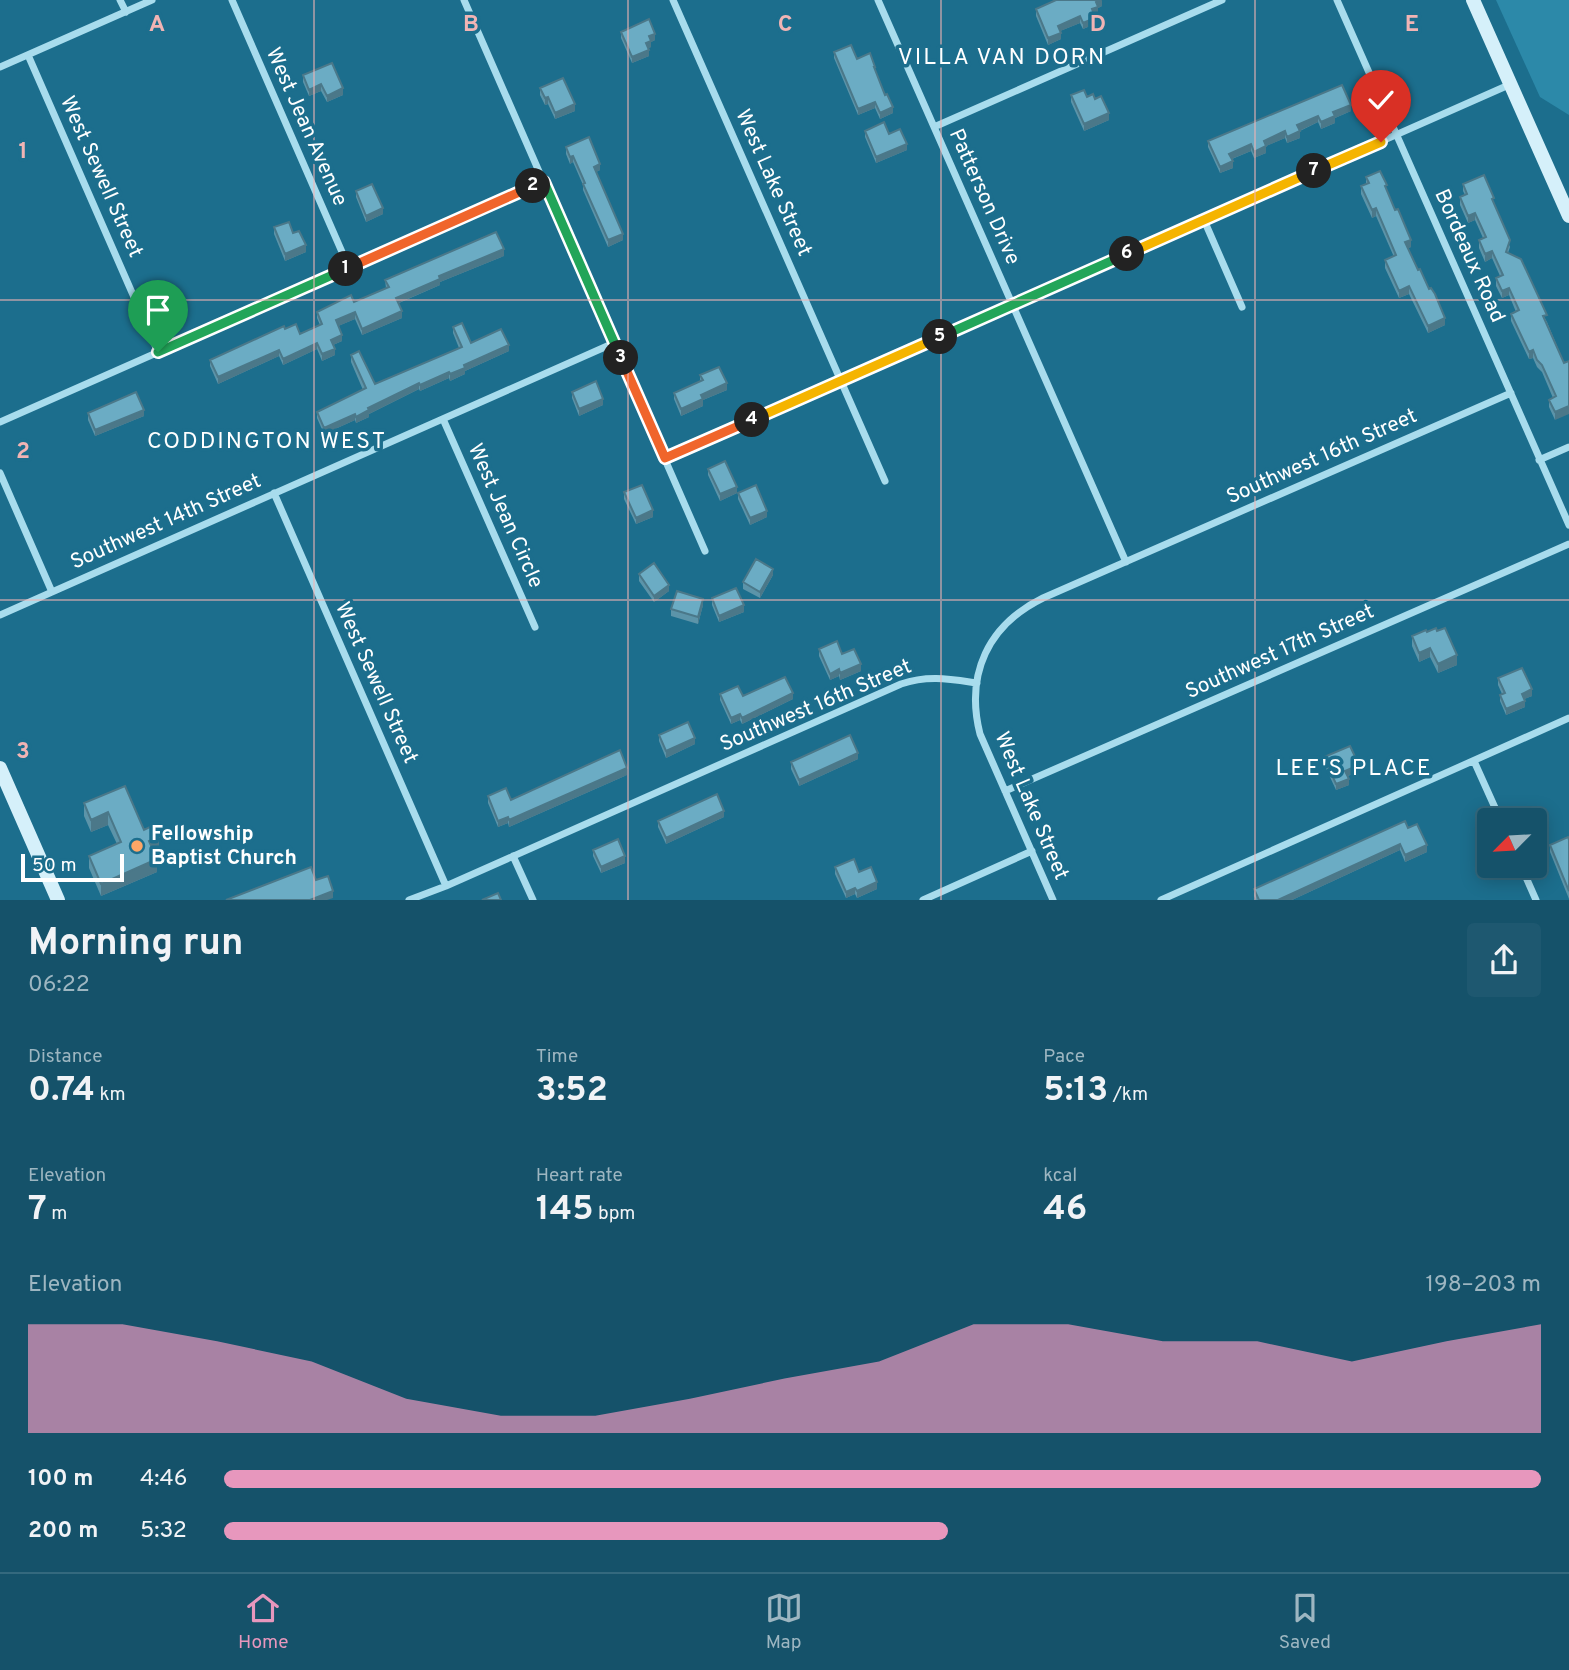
<!DOCTYPE html>
<meta charset="utf-8">
<style>
body{margin:0;font-family:Overpass,sans-serif;background:#1e5870;color:#f1f3f6;height:100vh;display:flex;flex-direction:column;font-size:26px;white-space:nowrap}
*{box-sizing:border-box;margin:0}
p{font-size:23px;color:#9db6c1}
.icon{flex:none;width:38px;height:38px;fill:none;stroke:currentColor;stroke-width:2;stroke-linecap:round;stroke-linejoin:round}
.map{position:relative;height:900px;overflow:hidden}
.side{display:flex;flex-direction:column;background:#15526a;flex:1}
.side>*{flex:none}
.needle{width:46px;rotate:246deg}
.controls{position:absolute;left:1477px;top:808px;display:grid;gap:14px}
.controls a{display:grid;place-items:center;width:70px;height:70px;border-radius:7px;background:#15526a;box-shadow:0 4px 18px #0003,0 0 0 2px #34697e;font-size:35px}
.scale{position:absolute;left:21px;bottom:18px;width:103px;box-sizing:border-box;padding-left:7px;border:4px solid #fff;border-top:0;font-size:19px;line-height:24px;white-space:nowrap;color:#fff;-webkit-text-stroke:5px #1c6e8d;paint-order:stroke}
.pin{position:absolute;display:grid;place-items:center;width:60px;height:60px;color:#fff;margin:-72px -30px;border-radius:50% 50% 50% 0;rotate:-45deg;box-shadow:0 0 7px #0007}
.pin .icon{rotate:45deg}
.km{position:absolute;width:35px;height:35px;margin:-18px;border-radius:50%;background:#222;color:#fff;font-size:19px;line-height:35px;text-align:center}
.round{display:grid;place-items:center;flex:none;width:74px;height:74px;border-radius:7px;background:#1e5870}
.headline{display:flex;align-items:center;justify-content:space-between;height:119px;padding:0 28px}
h1{font-size:38px;font-weight:700;line-height:52px}
.metrics{display:grid;grid-template-columns:repeat(3,1fr);gap:10px;height:119px;padding:7px 28px}
.metrics div{display:grid;align-content:center}
.metrics b{font-size:35px;font-weight:700}
.metrics small{font-size:19px;font-weight:400}
.metrics p{font-size:19px}
.chart{height:196px;padding:14px 28px}
.chart p{display:flex;justify-content:space-between}
.chart svg{width:100%;height:126px;margin-top:7px;fill:#e797bd;opacity:.7}
ul{padding:0 28px;list-style:none;font-size:23px}
li{display:grid;grid-template-columns:112px 84px 1fr;align-items:center;height:52px}
li i{height:18px;border-radius:9px;background:#e797bd}
.dock{display:flex;justify-content:space-around;align-items:center;height:98px;border-top:2px solid #34697e;background:#15526a;font-size:19px;color:#9db6c1}
.dock a{display:grid;justify-items:center;gap:4px}
.dock .selected{color:#e797bd}
.map>svg:first-child{display:block}
</style>
<div class="map">
<svg width="1569" height="900" viewBox="0 0 1569 900">
<rect width="100%" height="100%" fill="#1c6e8d"/>
<path fill="#2c89a9" d="M1496,0H1569V115L1540,97Z"/>
<g fill="none" stroke-linecap="round" stroke-linejoin="round">
<path stroke="#a8dced" stroke-width="7" d="M120,0L126,12
M232,0L349,268
M464,0L705,551
M673,0L885,481
M878,0L1126,562
M1337,0L1569,525
M28,55L158,352
M0,67L152,0
M934,127L1222,0
M1204,220L1242,307
M443,419L535,627
M0,422L543,182
M665,458L1511,84
M1539,460L1569,447
M0,473L52,592
M274,493L446,886
M0,615L614,343
M1474,761L1501,821
M1005,791L1569,544
M513,856L533,900
M1521,866L1536,900
M409,900L446,886L901,684C928,675 949,679 977,683
M923,900L1032,851
M1053,900L980,734C965,674 988,625 1043,598L1511,393
M1161,900L1569,718"/>
<path stroke="#d5f0fa" stroke-width="14" d="M1473,0L1569,216
M0,768L58,900"/>
</g>
<path fill="#5c94a9" d="M1102,6L1098,8V13L1094,15L1095,24L1083,29L1080,23L1060,31L1061,39L1048,45L1036,16V9Z
M621,32L655,40L651,42V47L648,48L649,56L632,63L621,38Z
M834,52L857,59L875,72L893,113L880,119L875,108L858,115L834,58Z
M303,75L343,95L327,102L321,91L309,96L303,82Z
M1342,85L1351,111L1335,118V123L1321,129L1318,122L1300,131V138L1287,143L1285,138L1266,146V153L1254,158L1251,151L1232,159L1233,168L1220,173L1208,147V141Z
M540,88L575,111L555,119L548,104L545,105L540,95Z
M1071,95L1095,99L1109,120L1084,131L1071,102Z
M865,131L889,134L907,150L876,163L865,137Z
M566,147L600,170L596,172L623,240L608,247L583,190V185L573,162L570,164L566,154Z
M1366,177L1387,191L1411,247L1408,248L1445,325L1428,333L1409,294L1399,298L1385,268V260L1394,257L1376,216L1372,218L1361,194V186L1366,184Z
M1463,184L1494,205L1510,247L1508,253L1547,322L1564,363L1555,420L1549,407V400L1553,398L1542,372L1537,367L1533,358L1529,359L1511,321V314L1516,312L1509,295L1502,298L1496,286V278L1500,276L1492,258L1485,262L1479,248V240L1483,238L1475,220L1468,223L1460,205V197L1465,195L1463,191Z
M356,191L383,214L366,222L356,197Z
M274,227L293,233L306,252L285,261L274,234Z
M504,256L440,282V285L399,303L402,318L362,335L355,319L338,326L342,341L333,345L335,355L322,361L317,349L283,365L279,356L218,384L210,366V360L285,329L300,334L320,325L317,318V312L354,302L386,288L385,280Z
M453,327L471,343L509,351L465,371V374L450,381L449,378L420,391L419,389L369,414V417L356,423L355,420L324,434L317,418V412L363,390L351,362V355L375,384L459,348L453,333Z
M700,375L727,390L703,400V406L681,416L674,399V393L700,381Z
M572,392L603,405L579,416L572,398Z
M88,413L144,416L95,436L88,420Z
M708,469L737,493L720,501L708,475Z
M624,492L653,517L636,524L624,499Z
M738,493L767,517L750,525L738,499Z
M639,574L669,591L654,602L639,581Z
M773,575L760,598L743,589V582Z
M712,598L744,612L719,622L712,605Z
M703,605L698,624L671,616V609Z
M1427,632L1457,665L1438,673L1430,657L1419,662L1412,646V636Z
M819,649L842,654L861,671L840,680L839,676L830,680L819,656Z
M1498,678L1532,696L1524,699L1525,707L1506,715L1500,701V695L1502,694L1498,685Z
M720,694L743,696L793,699L742,724L740,720L731,724L720,700Z
M659,735L695,744L666,758L659,741Z
M1324,757L1359,771L1348,776L1349,785L1336,790L1324,764Z
M858,759L799,786L791,769V762Z
M627,775L509,827L508,823L498,827L488,803V796L511,800Z
M125,786L144,830L159,849L153,852L157,872L101,896L89,868V856L117,844L108,825L91,832L84,816V803Z
M724,817L666,844L658,827V821Z
M1408,828L1427,852L1405,862L1400,850L1292,900H1256L1254,896V889Z
M1569,840V899L1550,852V845Z
M593,850L625,863L601,873L593,856Z
M835,867L859,872L877,889L857,898L855,894L846,898L835,874Z"/>
<path fill="#4b7889" d="M1102,0V6L1098,8V13L1092,16V9L1096,2Z
M1080,16V23L1058,32V26Z
M1095,18V24L1083,29V23Z
M1061,33V39L1048,45V38Z
M655,34V40L651,42V47L646,50V43L649,36Z
M649,50V56L632,63V57Z
M321,84V91L309,96V90Z
M343,88V95L327,102V96Z
M548,97V104L545,105V98Z
M875,102V108L858,115V109Z
M575,104V111L555,119V113Z
M1351,105V111L1335,118V123L1321,129V122L1333,112Z
M893,107V113L880,119V113Z
M1109,113V120L1084,131V124Z
M1318,116V122L1297,132V125Z
M1285,131V138L1264,147V141Z
M1300,131V138L1287,143V137Z
M907,144V150L876,163V157Z
M1251,144V151L1229,160V154Z
M1266,146V153L1254,158V152Z
M573,156V162L570,164V157Z
M1233,161V168L1220,173V167Z
M600,164V170L594,173V167Z
M383,208V214L366,222V216Z
M1376,208V216L1372,218V210Z
M1475,213V220L1468,223V216Z
M623,234V240L608,247V240Z
M1411,240V247L1405,250V242Z
M306,245V252L285,261V254Z
M504,249V256L440,282V285L396,304V298L439,276Z
M1492,251V258L1485,262V254Z
M1409,286V294L1399,298V291Z
M1509,288V295L1502,298V291Z
M402,311V318L362,335V329Z
M355,312V319L336,327V320Z
M1445,318V325L1428,333V326Z
M342,335V341L331,346V340Z
M317,343V349L283,365V359Z
M509,345V351L465,371V374L450,381V374L464,365Z
M335,349V355L322,361V354Z
M279,350V356L218,384V377Z
M1533,350V358L1529,359V352Z
M449,372V378L420,391V385Z
M419,383V389L369,414V417L356,423V417L368,408Z
M727,383V390L703,400V406L681,416V409L701,395Z
M603,399V405L579,416V409Z
M1569,406V414L1555,420V412Z
M144,410V416L95,436V430Z
M355,414V420L324,434V428Z
M737,487V493L720,501V494Z
M653,510V517L636,524V518Z
M767,511V517L750,525V518Z
M773,569V575L760,598V592Z
M669,585V591L654,602V596Z
M703,599V605L698,624V617Z
M744,605V612L719,622V616Z
M1430,648V657L1419,662V653Z
M1457,655V665L1438,673V664Z
M861,664V671L840,680V673Z
M839,669V676L830,680V674Z
M1532,689V696L1522,700V694Z
M793,693V699L742,724V718Z
M1525,701V707L1506,715V709Z
M740,714V720L731,724V718Z
M695,738V744L666,758V751Z
M858,753V759L799,786V780Z
M1359,765V771L1345,777V771Z
M627,768V775L509,827V820Z
M1349,779V785L1336,790V784Z
M724,811V817L666,844V838Z
M108,812V825L91,832V820Z
M508,817V823L498,827V821Z
M159,837V849L149,854V841Z
M1400,844V850L1292,900H1278Z
M1427,845V852L1405,862V855Z
M625,856V863L601,873V867Z
M157,859V872L101,896V884Z
M877,882V889L857,898V891Z
M855,888V894L846,898V892Z
M333,891V898L327,900H310Z"/>
<path fill="#6bacc4" stroke="#4b7889" stroke-width="2" d="M1056,0H1101L1096,2L1098,7L1092,9L1095,18L1083,23L1080,16L1058,26L1061,33L1048,38L1036,9Z
M649,19L655,34L649,36L651,41L646,43L649,50L632,57L621,32Z
M851,45L857,59L870,53L875,67H874L885,95L887,94L893,107L880,113L875,102L858,109L834,52Z
M332,63L343,88L327,96L321,84L309,90L303,75Z
M563,78L575,104L555,113L548,97L545,98L540,88Z
M1342,85L1351,105L1333,112L1335,116L1321,122L1318,116L1297,125L1300,131L1287,137L1285,131L1264,141L1266,146L1254,152L1251,144L1229,154L1233,161L1220,167L1208,141Z
M1084,90L1087,97L1093,94L1095,99L1101,96L1109,113L1084,124L1071,95Z
M884,122L889,134L900,129L907,144L876,157L865,131Z
M589,137L600,164L594,167L623,234L608,240L583,184L585,183L573,156L570,157L566,147Z
M1380,171L1387,185L1385,186L1395,210L1398,209L1411,240L1405,242L1418,270L1420,269L1429,289L1431,288L1435,294L1445,318L1428,326L1409,286L1399,291L1385,260L1396,255L1376,208L1372,210L1361,186L1369,183L1366,177Z
M1484,175L1494,198L1492,199L1510,240L1506,252L1521,259L1547,315L1543,316L1564,363L1569,361V406L1555,412L1549,400L1556,396L1542,365L1537,360L1533,350L1529,352L1511,314L1519,310L1509,288L1502,291L1496,278L1503,275L1492,251L1485,254L1479,240L1486,237L1475,213L1468,216L1460,197L1467,194L1463,184Z
M372,184L383,208L366,216L356,191Z
M289,222L293,233L299,231L306,245L285,254L274,227Z
M496,232L504,249L439,276L440,279L396,298L402,311L362,329L355,312L336,320L342,335L331,340L335,349L322,354L317,343L283,359L279,350L218,377L210,360L284,326L285,329L296,324L300,334L322,324L317,312L351,295L354,302L389,287L385,280Z
M462,323L471,343L501,329L509,345L464,365L465,368L450,374L449,372L420,385L419,383L368,408L369,410L356,417L355,414L324,428L317,412L366,388L351,355L359,351L375,384L462,347L453,327Z
M719,367L727,383L701,395L703,399L681,409L674,393L703,380L700,375Z
M596,381L603,399L579,409L572,392Z
M136,392L144,410L95,430L88,413Z
M725,461L737,487L720,494L708,469Z
M642,485L653,510L636,518L624,492Z
M756,485L767,511L750,518L738,493Z
M756,559L773,569L760,592L743,582Z
M654,563L669,585L654,596L639,574Z
M736,588L744,605L719,616L712,598Z
M677,591L703,599L698,617L671,609Z
M1436,628L1437,631L1445,628L1457,655L1438,664L1430,648L1419,653L1412,636L1426,630L1427,632Z
M837,641L842,654L854,649L861,664L840,673L839,669L830,674L819,649Z
M1522,668L1532,689L1522,694L1525,701L1506,709L1500,695L1505,693L1498,678Z
M785,677L793,693L742,718L740,714L731,718L720,694L738,686L743,696Z
M688,722L695,738L666,751L659,735Z
M850,735L858,753L799,780L791,762Z
M1350,746L1359,765L1345,771L1349,779L1336,784L1324,757Z
M620,750L627,768L509,820L508,817L498,821L488,796L506,788L511,800Z
M125,786L144,830L154,825L159,837L149,841L157,859L101,884L89,856L121,842L108,812L91,820L84,803Z
M717,794L724,811L666,838L658,821Z
M1405,821L1408,828L1417,824L1427,845L1405,855L1400,844L1278,900H1259L1254,889Z
M1568,837L1569,840V891L1550,845Z
M618,839L625,856L601,867L593,850Z
M854,859L859,872L871,867L877,882L857,891L855,888L846,892L835,867Z
M311,867L316,880L328,876L333,891L310,900H226Z
M498,893L501,900H482Z"/>
<g fill="none" stroke-linecap="round" stroke-linejoin="round">
<g stroke="#fff" stroke-width="14">
<path id="split-1" d="M158,352L346,269"/>
</g>
<g stroke="#fff" stroke-width="14">
<path id="split-2" d="M346,269L533,186"/>
</g>
<g stroke="#fff" stroke-width="14">
<path id="split-3" d="M533,186L544,182L621,358"/>
</g>
<g stroke="#fff" stroke-width="14">
<path id="split-4" d="M621,358L665,458L752,420"/>
</g>
<g stroke="#fff" stroke-width="14">
<path id="split-5" d="M752,420L940,337"/>
</g>
<g stroke="#fff" stroke-width="14">
<path id="split-6" d="M940,337L1127,254"/>
</g>
<g stroke="#fff" stroke-width="14">
<path id="split-7" d="M1127,254L1314,171"/>
</g>
<g stroke="#fff" stroke-width="14">
<path id="split-8" d="M1314,171L1381,142"/>
</g>
<use href="#split-1" stroke="#22a559" stroke-width="9"/>
<use href="#split-2" stroke="#f0652b" stroke-width="9"/>
<use href="#split-3" stroke="#22a559" stroke-width="9"/>
<use href="#split-4" stroke="#f0652b" stroke-width="9"/>
<use href="#split-5" stroke="#f5b400" stroke-width="9"/>
<use href="#split-6" stroke="#22a559" stroke-width="9"/>
<use href="#split-7" stroke="#f5b400" stroke-width="9"/>
<use href="#split-8" stroke="#f5b400" stroke-width="9"/>
</g>
<path fill="none" stroke="#f1b4b4" stroke-width="2" stroke-opacity="0.55" d="M314,0V900M628,0V900M941,0V900M1255,0V900M0,300H1569M0,600H1569"/>
<circle fill="#fea666" stroke="#1c6e8d" stroke-width="2.5" cx="137" cy="846" r="7"/>
<g text-anchor="middle" dominant-baseline="central" stroke-width="7" stroke-linejoin="round" paint-order="stroke">
<g font-size="21" fill="#fff" stroke="#1c6e8d">
<text transform="translate(306 127) rotate(66)">West Jean Avenue</text>
<text transform="translate(101 177) rotate(66)">West Sewell Street</text>
<text transform="translate(773 183) rotate(66)">West Lake Street</text>
<text transform="translate(984 197) rotate(66)">Patterson Drive</text>
<text transform="translate(1469 256) rotate(66)">Bordeaux Road</text>
<text transform="translate(1322 457) rotate(-24)">Southwest 16th Street</text>
<text transform="translate(505 516) rotate(66)">West Jean Circle</text>
<text transform="translate(166 522) rotate(-24)">Southwest 14th Street</text>
<text transform="translate(1280 652) rotate(-24)">Southwest 17th Street</text>
<text transform="translate(376 683) rotate(66)">West Sewell Street</text>
<text transform="translate(816 706) rotate(-23)">Southwest 16th Street</text>
<text transform="translate(1031 806) rotate(67)">West Lake Street</text>
</g>
<g font-size="21" font-weight="bold" fill="#fff" stroke="#1c6e8d" text-anchor="start">
<text x="151" y="834">Fellowship<tspan x="151" dy="24">Baptist Church</tspan></text>
</g>
<g font-size="23" letter-spacing="2" fill="#fff" stroke="#1c6e8d">
<text x="1002" y="58">VILLA VAN DORN</text>
<text x="267" y="442">CODDINGTON WEST</text>
<text x="1354" y="769">LEE'S PLACE</text>
</g>
</g>
<g font-size="23" text-anchor="middle" font-weight="bold" fill="#f1b4b4" stroke="#1c6e8d" stroke-width="7" stroke-linejoin="round" paint-order="stroke">
<text x="157" y="31">A</text>
<text x="471" y="31">B</text>
<text x="785" y="31">C</text>
<text x="1098" y="31">D</text>
<text x="1412" y="31">E</text>
<text x="23" y="158">1</text>
<text x="23" y="458">2</text>
<text x="23" y="758">3</text>
</g>
</svg>
<div class="controls">
<a><svg class="needle" viewBox="-14 -14 28 28"><path d="M0-13l5 13h-10z" fill="#e53935"/><path d="M0 13l5-13h-10z" fill="#9db6c1"/></svg></a>
</div>
<div class="scale">50 m</div>
<div class="pin" style="left:158px;top:352px;background:#1e9e55"><svg class="icon" aria-label="arrive" viewBox="0 0 24 24"><path d="M6 21V4h12l-3 4 3 4H6"/></svg></div>
<div class="pin" style="left:1381px;top:142px;background:#d93025"><svg class="icon" aria-label="check" viewBox="0 0 24 24"><path d="M5 12l5 5 9-10"/></svg></div>
<b class="km" style="left:346px;top:269px">1</b>
<b class="km" style="left:533px;top:186px">2</b>
<b class="km" style="left:621px;top:358px">3</b>
<b class="km" style="left:752px;top:420px">4</b>
<b class="km" style="left:940px;top:337px">5</b>
<b class="km" style="left:1127px;top:254px">6</b>
<b class="km" style="left:1314px;top:171px">7</b>
</div>
<section class="side">
<div class="headline"><div><h1>Morning run</h1><p>06:22</p></div><a class="round"><svg class="icon" aria-label="share" viewBox="0 0 24 24"><path d="M12 15V3M7 8l5-5 5 5M5 13v7h14v-7"/></svg></a></div>
<div class="metrics">
<div><p>Distance</p><b>0.74<small> km</small></b></div>
<div><p>Time</p><b>3:52</b></div>
<div><p>Pace</p><b>5:13<small> /km</small></b></div>
</div>
<div class="metrics">
<div><p>Elevation</p><b>7<small> m</small></b></div>
<div><p>Heart rate</p><b>145<small> bpm</small></b></div>
<div><p>kcal</p><b>46</b></div>
</div>
<div class="chart"><p><span>Elevation</span>198–203 m</p>
<svg viewBox="0 0 160 44" preserveAspectRatio="none"><path d="M0 44V6L10 6L20 12L30 19L40 32L50 38L60 38L70 32L80 25L90 19L100 6L110 6L120 12L130 12L140 19L150 12L160 6V44z"/></svg>
</div>
<ul>
<li><b>100 m</b>4:46<i style="width:100%"></i></li>
<li><b>200 m</b>5:32<i style="width:55%"></i></li>
</ul>
</section>
<nav class="dock">
<a class="selected"><svg class="icon" aria-label="home" viewBox="0 0 24 24"><path d="M3 11l9-7 9 7M6 9v11h12V9"/></svg>Home</a>
<a><svg class="icon" aria-label="map" viewBox="0 0 24 24"><path d="M3 6l6-2 6 2 6-2v14l-6 2-6-2-6 2zM9 4v14M15 6v14"/></svg>Map</a>
<a><svg class="icon" aria-label="saved" viewBox="0 0 24 24"><path d="M7 4h10v16l-5-4-5 4z"/></svg>Saved</a>
</nav>
